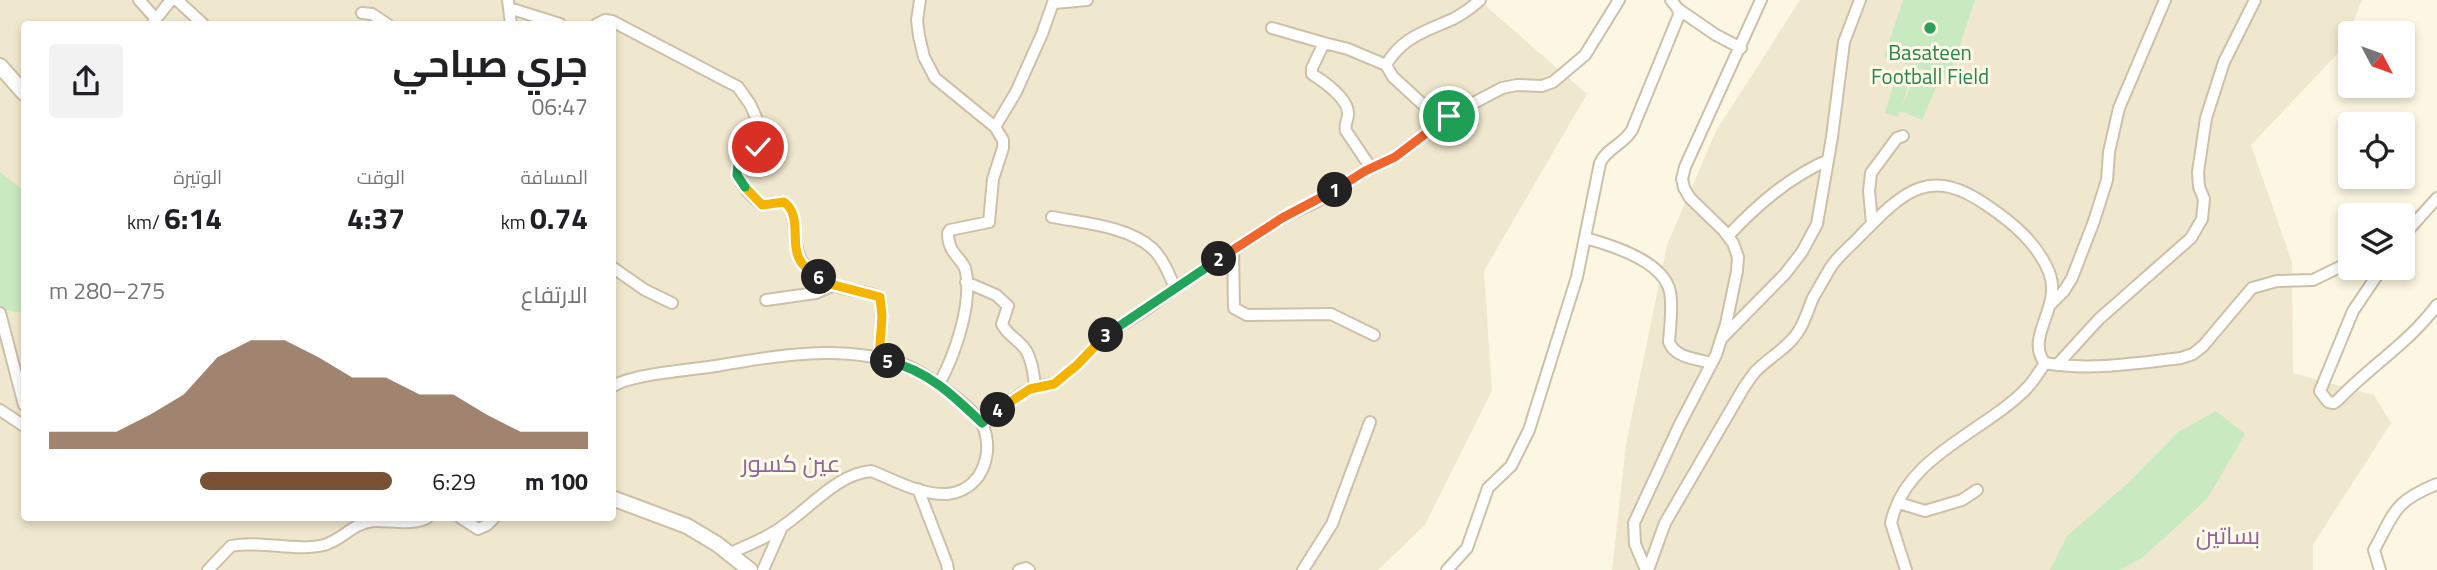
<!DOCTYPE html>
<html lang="ar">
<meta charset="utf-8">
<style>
body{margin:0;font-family:"Titillium Web",Cairo,sans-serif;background:#f2f2f2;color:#202124;direction:rtl;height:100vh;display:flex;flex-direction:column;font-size:26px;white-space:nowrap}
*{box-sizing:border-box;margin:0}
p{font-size:23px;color:#757577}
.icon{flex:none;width:38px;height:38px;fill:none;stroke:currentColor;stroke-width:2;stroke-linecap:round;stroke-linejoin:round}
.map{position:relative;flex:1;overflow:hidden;direction:ltr}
.sheet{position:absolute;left:21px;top:21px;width:595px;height:500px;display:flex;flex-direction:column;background:#fff;border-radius:7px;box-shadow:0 4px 10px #0003;direction:rtl}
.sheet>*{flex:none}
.needle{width:46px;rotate:131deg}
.fabs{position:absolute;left:2338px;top:21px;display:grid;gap:14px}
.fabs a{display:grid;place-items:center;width:77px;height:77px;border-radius:7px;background:#fff;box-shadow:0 4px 10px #0003;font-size:35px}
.pin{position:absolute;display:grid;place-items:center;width:60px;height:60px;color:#fff;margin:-30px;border:4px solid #fff;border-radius:50%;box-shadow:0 2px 7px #0007}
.km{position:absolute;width:35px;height:35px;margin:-18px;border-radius:50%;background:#222;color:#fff;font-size:19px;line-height:35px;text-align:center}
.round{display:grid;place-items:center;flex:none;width:74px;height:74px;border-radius:7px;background:#f2f2f2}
.overview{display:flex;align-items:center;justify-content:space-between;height:119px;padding:0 28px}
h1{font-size:38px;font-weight:700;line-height:52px}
.figures{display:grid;grid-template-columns:repeat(3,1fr);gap:10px;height:119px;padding:7px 28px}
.figures div{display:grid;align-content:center}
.figures b{font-size:30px;font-weight:700}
.figures small{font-size:19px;font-weight:400}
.figures p{font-size:19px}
.chart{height:196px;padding:14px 28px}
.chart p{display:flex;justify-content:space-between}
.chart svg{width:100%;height:126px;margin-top:7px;fill:#795134;opacity:.7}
ul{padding:0 28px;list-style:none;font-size:23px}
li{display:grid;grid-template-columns:112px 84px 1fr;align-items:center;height:52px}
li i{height:18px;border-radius:9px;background:#795134}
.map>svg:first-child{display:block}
</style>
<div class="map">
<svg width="2437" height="570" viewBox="0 0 2437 570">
<rect width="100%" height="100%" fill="#fcf7e2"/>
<path fill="#f0e8ce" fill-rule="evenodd" d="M0,0H1479L1587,94L1484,271L1492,391L1425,525L1378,570H0ZM24,24H612V518H24Z
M1800,0H2362L2343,48L2251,145L2292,262L2293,373L2374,395L2391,423L2313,545V570H1612L1626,444L1667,245L1716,131Z"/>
<path fill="#c9e9c1" d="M1903,0H1975L1949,78L1884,57Z
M1917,71L1939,80L1922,120L1900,111L1898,117L1885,113L1897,73L1910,77L1902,106Z
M0,172L24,191V313L0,309Z
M2216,411L2245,434L2207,499L2142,558L2119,570H2050L2067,536L2128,483L2178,432Z"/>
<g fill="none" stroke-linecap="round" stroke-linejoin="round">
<g stroke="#cdc0a9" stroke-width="14">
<path id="street" d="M139,0L156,19
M177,0L203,24
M508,0L511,24
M920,0L917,20L919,36L924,57L935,78L995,127L1003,140V148L993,179L989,222L950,230L948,233C948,256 964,258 966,272C972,305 955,355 939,384
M1054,3L1087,0
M509,8L560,24
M1678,9L1716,35L1741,48
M362,13L372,14L387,24
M152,24L171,0
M597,24L605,20L612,21L738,87L750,104L763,133L758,147L738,164C735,181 750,195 762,205L784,202C808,220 776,257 827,283C844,291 863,290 880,297L882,316L879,359
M1272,28L1324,43
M1441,121L1393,77L1386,65C1402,37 1426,31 1453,19C1463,14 1472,7 1480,0
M995,127L1016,92L1042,34L1054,0
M1371,168L1346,131C1344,123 1348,121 1348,114C1349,99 1323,81 1312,74V68L1324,43L1348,49L1386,65
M1052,217C1083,223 1128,226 1153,249C1163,259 1169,274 1175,288
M1872,223L1869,191L1871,173L1897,138L1903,136
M1728,236C1757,205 1788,178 1828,160
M2403,236L2437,198
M1585,238C1611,245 1664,261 1670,292C1673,308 1670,326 1669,342C1675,358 1697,359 1712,363
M1233,250L1234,308L1247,315L1331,314L1374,335
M612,267L645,290L672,303
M2382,268L2353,311L2320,391L2328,402L2334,403L2338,400C2370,366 2409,343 2437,305
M966,282L996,295L1008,306L1002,324C1007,335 1018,339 1025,349C1032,359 1034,375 1035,387
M766,300L816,293L834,285
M2051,304L2064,291L2072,278L2094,221L2107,180L2109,152L2119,108L2165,0
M0,313L24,405
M1722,338L1785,274L1802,252L1817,224L1832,137L1844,42L1860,0
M2057,365L2099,319L2191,238L2202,219L2204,199L2199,187L2198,172L2206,118L2224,62L2255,0
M612,387C629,374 692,370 716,366C777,355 844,344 905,365C924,372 975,408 983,426C990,443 988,462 978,477C970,487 959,493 947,494C919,495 895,480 871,471C837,474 810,508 783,526C768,538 747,545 729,554
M0,410L24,426
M982,423L1022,393L1035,387L1054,384L1077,365L1107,334L1145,310L1175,288L1282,218L1314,203L1365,171L1395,157L1449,116L1502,88L1517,85L1542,86L1553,82L1585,55L1619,0
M918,489L947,564L948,570
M1899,503L1925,511L1962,500L1977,490
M461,518L478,529L487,525L494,518
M208,570L231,546C261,540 295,552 324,545C344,539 351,524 373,521C389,520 413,526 427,518
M763,570L782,527
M1019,570L1026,568L1029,570
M1303,570L1332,524L1370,422
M1447,570L1467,548L1488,488L1511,466L1529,430L1577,277L1600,163C1606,149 1624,144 1632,130L1679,15L1678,9L1671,0
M1646,570L1635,544L1634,523L1679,426L1716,355L1726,324L1737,271L1738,257L1733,243L1724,231L1690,198L1684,188L1682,179L1685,167L1761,0
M1648,570L1665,523L1743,389C1747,383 1751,377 1755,372C1769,357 1787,349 1798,332C1805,322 1808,309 1813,298C1818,289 1824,279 1829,270C1837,256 1851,246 1861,235C1904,191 1930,165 1988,206C2013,223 2037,243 2049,272C2063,307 2024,337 2045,363C2089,371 2137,363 2181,358L2193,354L2203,346L2252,288L2277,281L2313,280L2350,262
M1906,570L1891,523C1905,456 1983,433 2026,389C2033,382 2039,372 2045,363
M2380,570L2374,550C2395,512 2393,502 2437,484"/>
</g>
<g stroke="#cdbfa4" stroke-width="18">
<path id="secondary" d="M0,66L24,93
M612,498L687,526L717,544L750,570"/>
</g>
<use href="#street" stroke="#fff" stroke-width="10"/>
<use href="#secondary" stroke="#fff" stroke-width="14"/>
</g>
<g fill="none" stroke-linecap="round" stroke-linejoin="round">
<g stroke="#fff" stroke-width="14">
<path id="split-1" d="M1335,190L1365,171L1395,157L1449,116"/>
</g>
<g stroke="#fff" stroke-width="14">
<path id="split-2" d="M1219,259L1282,218L1335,190"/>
</g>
<g stroke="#fff" stroke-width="14">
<path id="split-3" d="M1106,335L1219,259"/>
</g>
<g stroke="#fff" stroke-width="14">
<path id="split-4" d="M998,410L1030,389L1054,384L1077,365L1106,335"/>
</g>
<g stroke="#fff" stroke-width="14">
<path id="split-5" d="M888,361C927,370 954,396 982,423L998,410"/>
</g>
<g stroke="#fff" stroke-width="14">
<path id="split-6" d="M819,277L834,285L880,297L882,316L879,359L888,361"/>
</g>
<g stroke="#fff" stroke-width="14">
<path id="split-7" d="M745,187L762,205L784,202C803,216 789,244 801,262C805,268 813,273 819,277"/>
</g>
<g stroke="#fff" stroke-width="14">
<path id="split-8" d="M745,187L737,175L738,164L758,147"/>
</g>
<use href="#split-1" stroke="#f0652b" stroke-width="9"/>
<use href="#split-2" stroke="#f0652b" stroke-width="9"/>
<use href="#split-3" stroke="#22a559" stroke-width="9"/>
<use href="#split-4" stroke="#f5b400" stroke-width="9"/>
<use href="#split-5" stroke="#22a559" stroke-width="9"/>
<use href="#split-6" stroke="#f5b400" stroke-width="9"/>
<use href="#split-7" stroke="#f5b400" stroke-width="9"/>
<use href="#split-8" stroke="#22a559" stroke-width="9"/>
</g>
<circle fill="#2e9e5b" stroke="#fffbe8" stroke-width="2.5" cx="1930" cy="28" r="7"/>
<g text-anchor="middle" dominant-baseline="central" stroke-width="6" stroke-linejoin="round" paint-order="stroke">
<g font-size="21" fill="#27864d" stroke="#fffbe8">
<text x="1930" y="52">Basateen<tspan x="1930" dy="24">Football Field</tspan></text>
</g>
<g font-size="24" fill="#906497" stroke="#fffbe8">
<text x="791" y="463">عين كسور</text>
<text x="2228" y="535">بساتين</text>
</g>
</g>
</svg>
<div class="fabs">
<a><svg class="needle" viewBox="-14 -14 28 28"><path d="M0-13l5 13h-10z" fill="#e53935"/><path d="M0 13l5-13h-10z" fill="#757577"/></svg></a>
<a><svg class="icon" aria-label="locate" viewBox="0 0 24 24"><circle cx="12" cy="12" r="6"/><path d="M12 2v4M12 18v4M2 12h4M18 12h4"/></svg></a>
<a><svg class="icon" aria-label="layers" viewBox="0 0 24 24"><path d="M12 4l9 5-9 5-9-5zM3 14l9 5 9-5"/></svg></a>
</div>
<div class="pin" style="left:1449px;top:116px;background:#1e9e55"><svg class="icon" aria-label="arrive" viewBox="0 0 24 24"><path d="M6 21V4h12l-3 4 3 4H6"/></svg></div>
<div class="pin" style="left:758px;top:147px;background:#d93025"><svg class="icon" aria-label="check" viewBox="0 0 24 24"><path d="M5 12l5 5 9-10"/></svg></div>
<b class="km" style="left:1335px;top:190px">1</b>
<b class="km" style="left:1219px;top:259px">2</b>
<b class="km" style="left:1106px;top:335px">3</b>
<b class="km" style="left:998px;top:410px">4</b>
<b class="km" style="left:888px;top:361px">5</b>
<b class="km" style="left:819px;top:277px">6</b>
<section class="sheet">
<div class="overview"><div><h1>جري صباحي</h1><p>06:47</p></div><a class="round"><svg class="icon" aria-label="share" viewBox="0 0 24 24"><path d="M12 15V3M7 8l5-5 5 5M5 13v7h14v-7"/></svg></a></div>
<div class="figures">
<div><p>المسافة</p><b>0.74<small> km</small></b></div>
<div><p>الوقت</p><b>4:37</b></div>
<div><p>الوتيرة</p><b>6:14<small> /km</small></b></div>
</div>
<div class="chart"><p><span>الارتفاع</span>275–280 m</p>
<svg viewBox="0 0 160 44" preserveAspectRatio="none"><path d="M0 44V38L10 38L20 38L30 32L40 25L50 12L60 6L70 6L80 12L90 19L100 19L110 25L120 25L130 32L140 38L150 38L160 38V44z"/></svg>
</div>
<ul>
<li><b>100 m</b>6:29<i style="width:56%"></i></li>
</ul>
</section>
</div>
